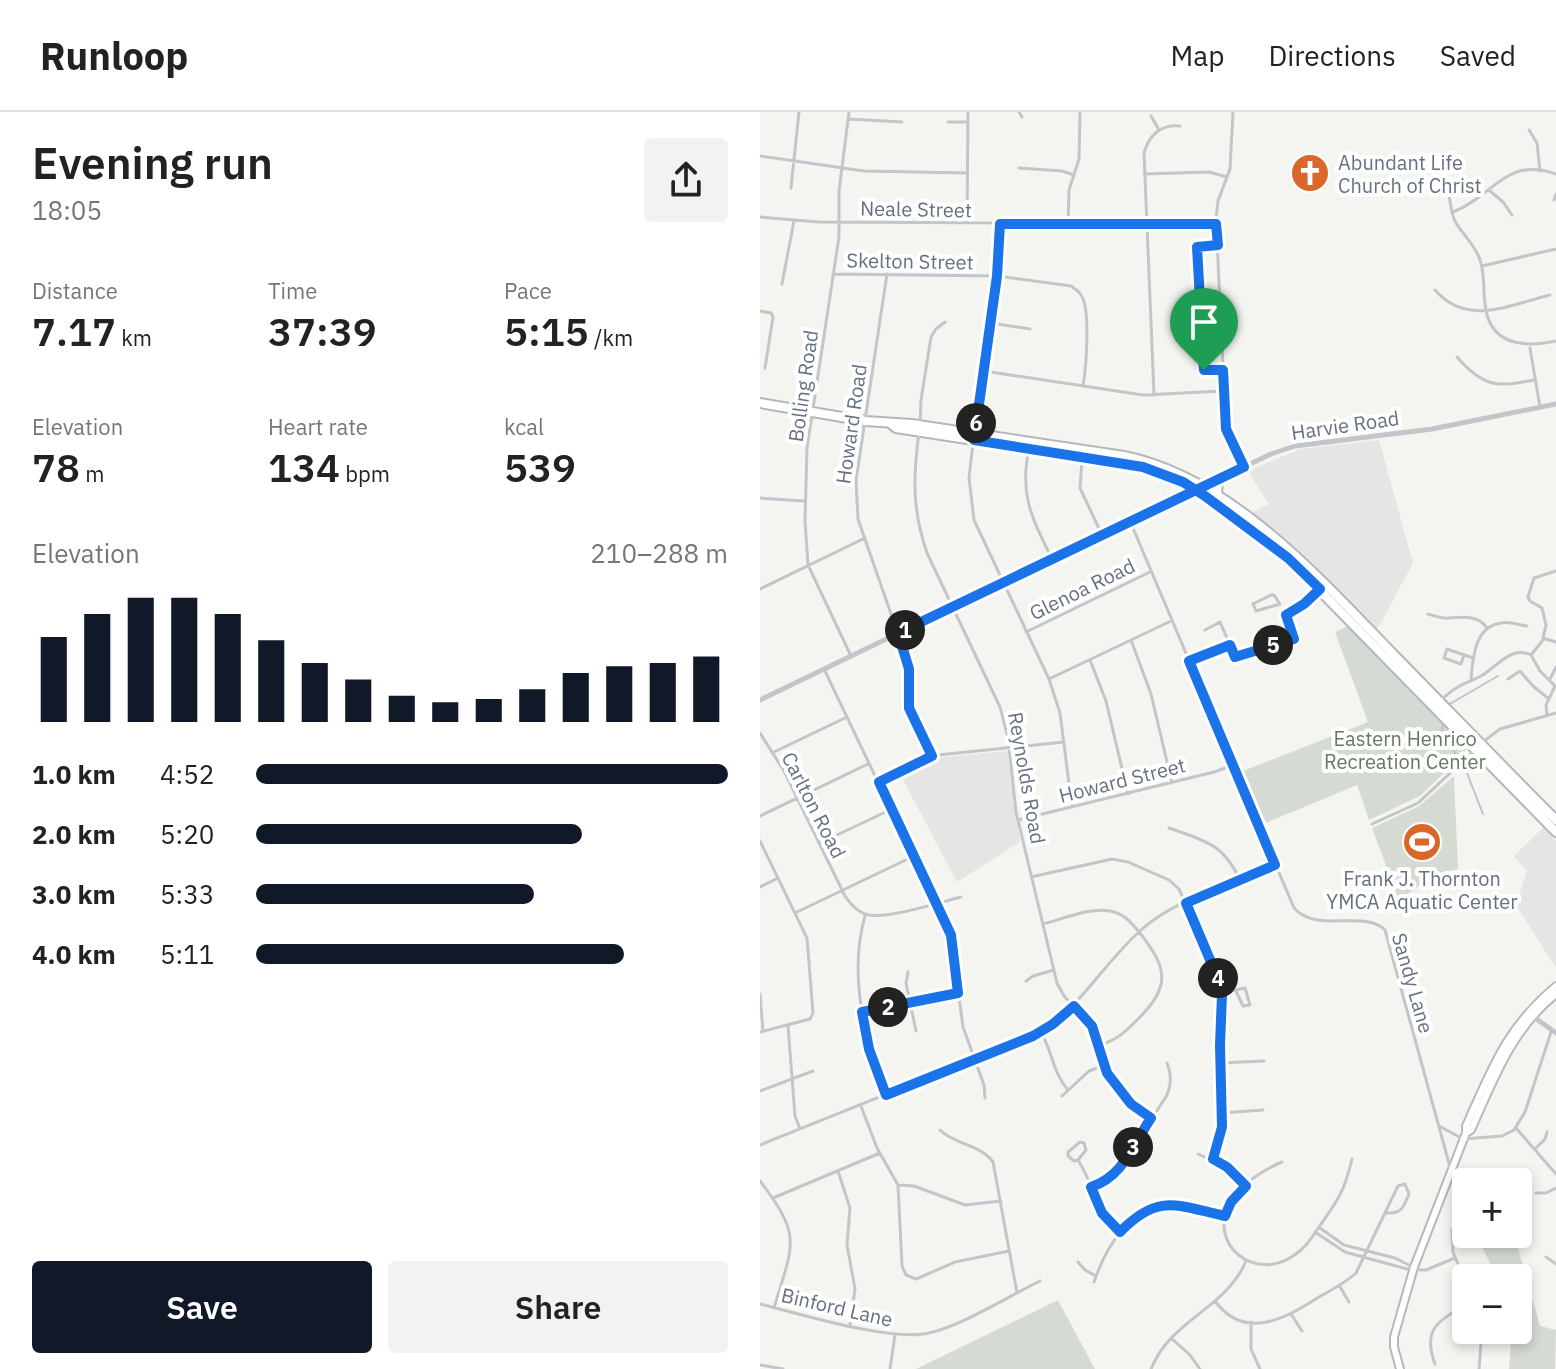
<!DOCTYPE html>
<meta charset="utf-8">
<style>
body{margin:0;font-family:"IBM Plex Sans",sans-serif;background:#f2f2f2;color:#222;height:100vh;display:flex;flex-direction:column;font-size:30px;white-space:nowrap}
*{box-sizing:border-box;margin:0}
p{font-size:26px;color:#767676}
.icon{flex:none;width:44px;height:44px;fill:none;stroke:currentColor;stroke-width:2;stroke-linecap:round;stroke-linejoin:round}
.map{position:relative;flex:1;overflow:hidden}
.details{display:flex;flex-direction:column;background:#fff;width:760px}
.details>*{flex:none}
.controls{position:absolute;left:692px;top:1056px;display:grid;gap:16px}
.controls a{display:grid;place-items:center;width:80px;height:80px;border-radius:8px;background:#fff;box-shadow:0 4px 12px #0003;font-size:40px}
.pin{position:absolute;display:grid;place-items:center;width:68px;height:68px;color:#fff;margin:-82px -34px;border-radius:50% 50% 50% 0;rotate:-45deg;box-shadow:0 0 8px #0007}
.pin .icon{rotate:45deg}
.km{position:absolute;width:40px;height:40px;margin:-20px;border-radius:50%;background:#222;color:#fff;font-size:22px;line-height:40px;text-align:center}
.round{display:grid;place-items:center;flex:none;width:84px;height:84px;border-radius:8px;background:#f2f2f2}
.summary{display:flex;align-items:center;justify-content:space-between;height:136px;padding:0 32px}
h1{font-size:44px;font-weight:600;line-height:60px}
.metrics{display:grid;grid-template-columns:repeat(3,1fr);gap:12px;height:136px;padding:8px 32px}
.metrics div{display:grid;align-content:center}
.metrics b{font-size:40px;font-weight:600}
.metrics small{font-size:22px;font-weight:400}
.metrics p{font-size:22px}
.chart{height:224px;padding:16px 32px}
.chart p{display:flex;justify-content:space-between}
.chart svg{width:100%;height:144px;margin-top:8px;stroke:#111827;stroke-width:6}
.cta{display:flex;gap:16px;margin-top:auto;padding:16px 32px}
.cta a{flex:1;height:92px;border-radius:8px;background:#111827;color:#fff;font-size:32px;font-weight:600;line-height:92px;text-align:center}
.cta a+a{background:#f2f2f2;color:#222}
ul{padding:0 32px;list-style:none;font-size:26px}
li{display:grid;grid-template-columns:128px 96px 1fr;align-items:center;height:60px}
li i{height:20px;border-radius:10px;background:#111827}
header{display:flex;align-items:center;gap:48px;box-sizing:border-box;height:112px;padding:0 40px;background:#fff;border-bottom:2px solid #e0e0e0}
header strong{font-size:38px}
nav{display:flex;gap:44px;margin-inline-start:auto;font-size:28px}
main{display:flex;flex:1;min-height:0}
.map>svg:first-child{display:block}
</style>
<header>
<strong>Runloop</strong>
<nav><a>Map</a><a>Directions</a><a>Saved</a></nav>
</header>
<main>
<section class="details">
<div class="summary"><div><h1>Evening run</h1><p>18:05</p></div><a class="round"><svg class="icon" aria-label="share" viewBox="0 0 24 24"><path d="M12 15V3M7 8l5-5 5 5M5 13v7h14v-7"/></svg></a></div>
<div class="metrics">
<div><p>Distance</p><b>7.17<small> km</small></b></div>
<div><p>Time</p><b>37:39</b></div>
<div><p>Pace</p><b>5:15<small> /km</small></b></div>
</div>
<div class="metrics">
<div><p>Elevation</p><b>78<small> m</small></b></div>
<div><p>Heart rate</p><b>134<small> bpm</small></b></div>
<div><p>kcal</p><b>539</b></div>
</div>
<div class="chart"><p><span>Elevation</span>210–288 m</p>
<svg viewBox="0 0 160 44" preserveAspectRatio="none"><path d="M5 44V18M15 44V11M25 44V6M35 44V6M45 44V11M55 44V19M65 44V26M75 44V31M85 44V36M95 44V38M105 44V37M115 44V34M125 44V29M135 44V27M145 44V26M155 44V24"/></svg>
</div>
<ul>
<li><b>1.0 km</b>4:52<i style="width:100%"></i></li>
<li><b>2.0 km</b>5:20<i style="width:69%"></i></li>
<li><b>3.0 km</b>5:33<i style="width:59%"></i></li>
<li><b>4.0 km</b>5:11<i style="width:78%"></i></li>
</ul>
<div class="cta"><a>Save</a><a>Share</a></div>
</section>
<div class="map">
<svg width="796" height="1257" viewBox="0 0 796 1257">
<rect width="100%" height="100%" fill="#f4f5f1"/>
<path fill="#e5e6e4" d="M619,328L653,451L617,518L553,452L490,402L509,392L488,359L540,337Z
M247,639L260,730L197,770L141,664L175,646Z
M783,716L796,729V856L756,793L767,759L754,744Z"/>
<path fill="#d5dbd2" d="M590,513L706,635L705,641L660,684L609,708L597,673L501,713L478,661L608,610L575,520Z
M694,664L698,757L674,763L639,788L612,716L659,694Z
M716,1122H754L780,1214L796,1218L795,1257H749L752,1218H758V1166H737Z
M298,1188L335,1257H156Z"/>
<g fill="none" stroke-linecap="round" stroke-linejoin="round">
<path stroke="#bbc5cb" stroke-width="2" d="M688,593L738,564
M683,611L682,617L697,645
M705,656L723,702"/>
<g stroke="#b5b8bd" stroke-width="10">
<path id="secondary" d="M706,1021L711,1018C734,967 752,917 796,882
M640,1257L634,1235V1225L654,1155L706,1021V1014C732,956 746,916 796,874"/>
</g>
<g stroke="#b3b7bb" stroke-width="12">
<path id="primary" d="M0,291L105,309L152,312L364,344C473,366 563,470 638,547C691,601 743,655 796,708
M131,312L136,316L367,352L398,359L423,370L528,446L796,720
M457,383L458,367"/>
</g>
<path stroke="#c3c5c9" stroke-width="3" d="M89,0L79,79V125L47,336L45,409L48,453L91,544
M259,0L262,5
M473,0L470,57L458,89L456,107L466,317L484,355
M391,4L399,18
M88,7L142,10
M188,10H208
M769,18L777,31L780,59
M0,44L104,59L208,61
M259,56L302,59L314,63
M384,62L449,60L467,65
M688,75C690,86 690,101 696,111C704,124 716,134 720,148C725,162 723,177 725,192C729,233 763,236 796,229
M31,76L39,0
M729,78L743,90L752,103
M794,88L796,82
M693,100C734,84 745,44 796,62
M0,105L59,110L456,112
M207,111L208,0
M308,113L309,78L319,47L320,0
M458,133L437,135L443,256L445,258H463
M722,154L796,137
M73,162L237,164L311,174C315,177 319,179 321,183C331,197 326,256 323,274
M127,162L96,368L98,407L148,551L149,596L172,644
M22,172L34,109
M675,178C707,215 749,193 790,183
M0,199L11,201L13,205L5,256
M231,211L270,217
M770,236L780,295
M697,245C724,276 737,275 774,268
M224,259L383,283L462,279
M394,283L384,41C389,23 401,12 420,14
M160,313L161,288L171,225L176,217L185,210
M159,320C153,366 152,397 167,441L240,595L248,626L256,700L297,871L304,884L332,914L347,961L371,992L391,1006
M215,320L237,164L240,112
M213,331L209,366L214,408L289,567L300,601L312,695
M269,337C259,383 272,406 292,447
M322,348L320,376L342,423
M0,386L44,389
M370,409L534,796C557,822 604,797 625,818L690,1055
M796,459L774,466L768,485L770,489L782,496L786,513L783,526L796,530
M0,477L105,426
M511,483H514L520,492L496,499L493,492Z
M668,502C675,504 683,507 689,506C703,505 719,503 727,516
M445,518L460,510L470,533
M266,520L390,460
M371,528L391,582L412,671
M704,543L701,552L684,546L687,537L713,546
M771,543L783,528
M330,548L346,589L368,682
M429,549L470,533L475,545L534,527L526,503L557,480
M64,557L191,823L203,915L224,973L225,986
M289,567L411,509
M711,567C713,546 714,515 741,511C749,509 759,513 767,514
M748,567L760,559L773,574L789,587
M790,567L796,555
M682,587C699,572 703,573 721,564C737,555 751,533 771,543L780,559L795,574L786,593L787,603
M0,621L24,659L85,784C91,793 98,801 109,803C128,807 180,790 201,785
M723,630L740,617L796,601
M12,641L87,605
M119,670L178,643L304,630
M0,704L108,652
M258,708L454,660L471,654
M612,712L658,691L715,638
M409,716C445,729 463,731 480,768
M0,729L47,826L53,901L50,907L0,920
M60,731L132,697
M271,765L352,747L368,750L409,768L419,777L456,860L462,881L460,933L462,1015L453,1047
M0,775L18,766
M35,801L154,744
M105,804C88,864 105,927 126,983
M283,812C303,807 330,795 350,799C363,801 371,810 379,820C409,857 411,876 375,910C364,921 355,929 339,933
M148,860L146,871L156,919
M266,869L273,864L294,858
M462,881L485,876L490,893L483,894L476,879
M0,882L3,919
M102,900L198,881
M28,914L35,1004L40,1017
M281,920C292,939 293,961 308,978
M460,951L504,949
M0,979L53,959
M302,984L329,959L345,953
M101,994L117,1036L138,1073L142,1154L146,1163L156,1167L195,1150L249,1139
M462,1001L503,998
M679,1014L703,1027L742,1024L754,1018L765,1000L791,920
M756,1016L796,1062
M180,1018C195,1033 220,1032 233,1050L257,1181
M0,1033L281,920C322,893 345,850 381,818C415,787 472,772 515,753
M776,1036L785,1027L787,1020
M438,1042L467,1055L486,1074
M318,1048L326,1038L324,1031L320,1030L308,1040V1044L314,1049L318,1048C336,1076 332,1095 360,1120
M522,1050C503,1058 481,1072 470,1091C447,1133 495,1170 533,1144C546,1136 553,1124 561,1112C579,1087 585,1077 592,1047
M78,1059L90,1096L87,1133L95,1177L90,1213
M0,1069C43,1125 33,1132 14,1196
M138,1073L154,1074L205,1093L241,1089
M331,1075L348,1068L358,1059L407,983C411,972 412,963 407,951
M776,1081H786L796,1076
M13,1086L120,1041
M560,1116L584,1133L635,1146L659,1158H666L695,1146
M692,1118L693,1140L706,1172
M555,1120L585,1140L647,1157L654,1155
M786,1145L796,1152
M318,1150L325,1158L336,1164
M334,1170C346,1135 372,1089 416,1092C432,1092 449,1101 465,1104
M579,1173L589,1190
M455,1189C485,1230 526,1206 559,1185C572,1178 585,1171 596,1161L638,1074L645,1072L649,1082C643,1096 642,1102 625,1101
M0,1192C41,1202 131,1230 169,1221C201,1214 249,1184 280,1169
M531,1202L542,1219
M491,1210V1237L500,1257
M411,1226L430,1243L440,1257
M675,1252C662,1217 678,1209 706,1193
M0,1253L23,1257
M130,1257L135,1223
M391,1257C411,1207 466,1197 486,1149
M719,1257L722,1218"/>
<path stroke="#c3c5c9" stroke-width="5" d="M444,374L511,342L535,334L672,317L796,292
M0,588L435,378
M771,903L796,921"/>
<use href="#secondary" stroke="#fff" stroke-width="6"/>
<use href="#primary" stroke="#fff" stroke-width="8"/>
</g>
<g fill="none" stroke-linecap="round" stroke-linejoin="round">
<g stroke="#fff" stroke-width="16">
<path id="route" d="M444,258H463L466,317L484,355C369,410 254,466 138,521L149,557V596L172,644L119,670L191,823L198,881L102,900L109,937L126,983L273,924L293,912L314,894L332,914L347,961L371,992L391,1006C373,1033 363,1065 331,1075L342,1101L360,1120C399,1080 418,1094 465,1104L471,1090L486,1074L467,1055L453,1047L462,1015L460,933L462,883L459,869L426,791L515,753L429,549L470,533L475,545L534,527L526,503L544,492L560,477L528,446L445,384L423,370L383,355L214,328L237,164L240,112H456L458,133L437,135L444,258"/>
</g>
<use href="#route" stroke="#1a73e8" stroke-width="10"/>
</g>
<defs>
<g id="church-disc" transform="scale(2)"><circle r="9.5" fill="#db662a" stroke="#fff"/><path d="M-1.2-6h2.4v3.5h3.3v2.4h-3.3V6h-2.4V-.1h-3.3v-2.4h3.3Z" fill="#fff"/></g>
<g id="stadium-disc" transform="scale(2)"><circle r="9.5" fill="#db662a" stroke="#fff"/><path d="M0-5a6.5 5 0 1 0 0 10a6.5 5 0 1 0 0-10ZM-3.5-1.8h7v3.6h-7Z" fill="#fff"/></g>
</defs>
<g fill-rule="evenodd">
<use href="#church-disc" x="550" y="61"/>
<use href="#stadium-disc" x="662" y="730"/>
</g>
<g text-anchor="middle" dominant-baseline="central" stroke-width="8" stroke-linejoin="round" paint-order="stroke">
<g font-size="20" fill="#657181" stroke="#fff" text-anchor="start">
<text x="578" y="50">Abundant Life<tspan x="578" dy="23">Church of Christ</tspan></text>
<text x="662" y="766" text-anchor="middle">Frank J. Thornton<tspan x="662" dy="23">YMCA Aquatic Center</tspan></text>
</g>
<g font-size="20" fill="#657181" stroke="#fff">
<text transform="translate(156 97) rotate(1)">Neale Street</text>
<text transform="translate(150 149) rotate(1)">Skelton Street</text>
<text transform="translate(43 274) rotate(-82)">Bolling Road</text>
<text transform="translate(91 312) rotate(-82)">Howard Road</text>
<text transform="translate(585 313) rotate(-8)">Harvie Road</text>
<text transform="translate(322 477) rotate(-26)">Glenoa Road</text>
<text transform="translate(267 666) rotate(80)">Reynolds Road</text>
<text transform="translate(362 668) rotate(-14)">Howard Street</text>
<text transform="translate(54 693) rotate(63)">Carlton Road</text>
<text transform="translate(653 871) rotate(74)">Sandy Lane</text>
<text transform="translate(77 1195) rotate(13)">Binford Lane</text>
</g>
<g font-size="20" fill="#657863" stroke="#fff">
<text x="645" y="626">Eastern Henrico<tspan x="645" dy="23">Recreation Center</tspan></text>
</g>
</g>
</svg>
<div class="controls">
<a>+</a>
<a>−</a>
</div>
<div class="pin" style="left:444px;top:258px;background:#1e9e55"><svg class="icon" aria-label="arrive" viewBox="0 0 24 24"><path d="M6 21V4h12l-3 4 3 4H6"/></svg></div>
<b class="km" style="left:145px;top:518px">1</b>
<b class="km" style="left:128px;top:895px">2</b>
<b class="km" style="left:373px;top:1035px">3</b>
<b class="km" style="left:458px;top:866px">4</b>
<b class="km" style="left:513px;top:533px">5</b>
<b class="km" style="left:216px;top:311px">6</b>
</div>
</main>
